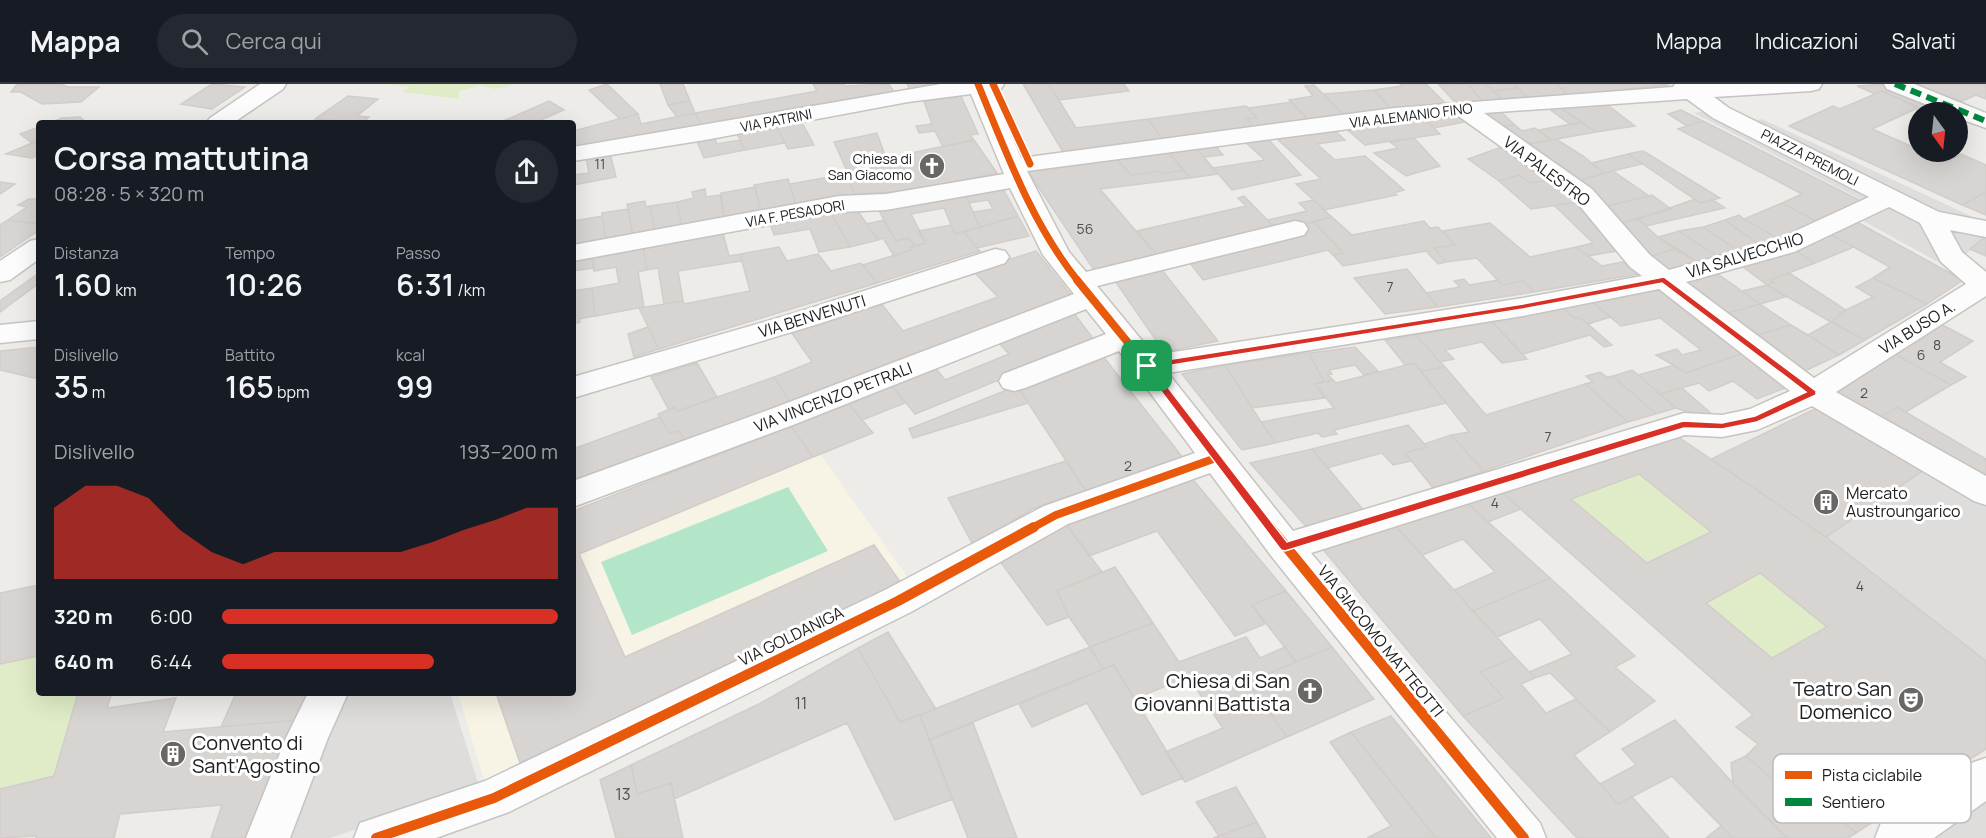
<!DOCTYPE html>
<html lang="it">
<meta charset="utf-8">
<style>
body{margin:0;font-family:Manrope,sans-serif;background:#242831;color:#f1f3f6;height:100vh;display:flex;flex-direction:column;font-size:22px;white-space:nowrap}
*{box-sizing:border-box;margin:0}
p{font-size:20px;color:#9ea1a6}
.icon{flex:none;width:33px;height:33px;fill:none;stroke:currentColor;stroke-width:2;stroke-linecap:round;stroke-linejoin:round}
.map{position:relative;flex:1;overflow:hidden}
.details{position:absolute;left:36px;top:36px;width:540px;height:576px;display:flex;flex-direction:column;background:#171b24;border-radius:6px;box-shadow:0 6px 24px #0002}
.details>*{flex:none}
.needle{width:39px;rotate:165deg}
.fabs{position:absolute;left:1908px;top:18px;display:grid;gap:12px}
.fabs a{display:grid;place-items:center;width:60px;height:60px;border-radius:50%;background:#171b24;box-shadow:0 6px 24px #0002;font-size:30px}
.pin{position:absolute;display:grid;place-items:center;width:51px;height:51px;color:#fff;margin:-26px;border-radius:12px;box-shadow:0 3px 9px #0006}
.round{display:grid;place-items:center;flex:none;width:63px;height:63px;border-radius:32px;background:#242831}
.headline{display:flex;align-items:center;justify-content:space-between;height:102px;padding:0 18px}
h1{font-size:33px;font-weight:600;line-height:45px}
.figures{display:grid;grid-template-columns:repeat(3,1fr);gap:9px;height:102px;padding:6px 18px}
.figures div{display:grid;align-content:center}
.figures b{font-size:30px;font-weight:600}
.figures small{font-size:16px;font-weight:400}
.figures p{font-size:16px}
.chart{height:168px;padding:12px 18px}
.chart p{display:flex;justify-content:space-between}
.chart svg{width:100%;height:108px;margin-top:6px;fill:#d93025;opacity:.7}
ul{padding:0 18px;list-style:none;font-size:20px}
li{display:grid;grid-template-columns:96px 72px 1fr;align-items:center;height:45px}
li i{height:15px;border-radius:8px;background:#d93025}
header{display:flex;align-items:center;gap:36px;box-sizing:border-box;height:84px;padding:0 30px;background:#171b24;border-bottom:2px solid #363941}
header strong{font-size:28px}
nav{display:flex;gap:33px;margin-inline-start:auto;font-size:21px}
.search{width:420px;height:54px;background:#242831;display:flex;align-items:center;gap:15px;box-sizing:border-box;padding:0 21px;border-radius:33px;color:#9ea1a6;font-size:22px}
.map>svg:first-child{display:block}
</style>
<header>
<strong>Mappa</strong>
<div class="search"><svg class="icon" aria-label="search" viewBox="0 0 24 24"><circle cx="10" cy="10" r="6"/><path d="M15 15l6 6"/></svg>Cerca qui</div>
<nav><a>Mappa</a><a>Indicazioni</a><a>Salvati</a></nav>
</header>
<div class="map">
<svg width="1986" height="754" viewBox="0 0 1986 754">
<rect width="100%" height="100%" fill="#eeece9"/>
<path fill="#f7f4e5" d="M797,338L913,501L485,699L458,609H573V425Z"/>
<path fill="#e0ecc7" d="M385,0H516L495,5L478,1L459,8V15L402,8L409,3Z
M1639,390L1711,448L1647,479L1571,415Z
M1760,489L1827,543L1772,574L1706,519Z
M39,572V609H78L54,692L0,705V580Z"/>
<path fill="#b3e6c9" d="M788,403L828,467L632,551L601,478Z"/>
<path fill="#dedddc" d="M1718,25L1747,40L1762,35L1986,139V156L1947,183L1854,132L1876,123L1694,29Z
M1927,384L1986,418V577L1826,453Z
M341,609H450L480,705L330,754H286Z
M1986,714V754H1930Z"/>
<path fill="#d7d4d1" stroke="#d1cdca" stroke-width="1.5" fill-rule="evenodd" d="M17,0H60L68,3H99L81,18L42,20L21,8H11Z
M212,0L245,3L212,25L181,20Z
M607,0L638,30L620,35L589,6Z
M660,0H683L690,17L668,21Z
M813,0H844L845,2L889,0L895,10L704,45L695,29L817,7Z
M907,0H951L911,8Z
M1023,0H1049L1076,44L1148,35L1165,59L1064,70Z
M1049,0H1124L1129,7L1059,16Z
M1400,0H1426L1445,19L1391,26L1374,6L1402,2Z
M1468,0L1482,17L1456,19L1439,1Z
M1485,0H1513L1517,4L1493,7Z
M1485,0L1493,7L1502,15L1482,17L1469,1Z
M1513,0H1556L1569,11L1527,13Z
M1556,0H1666L1668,1L1569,11Z
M1889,0L1955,27L1930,28L1882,7L1875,10L1857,2Z
M1900,0H1983L1986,1V15L1976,11L1951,22Z
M1314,1L1347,34L1312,40L1289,16L1313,12L1305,2Z
M1517,4L1527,13L1502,15L1493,7Z
M1374,6L1391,26L1347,34L1323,10Z
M1882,7L1918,24L1872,45L1947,78L1961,70L1986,81V108L1962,121L1789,42L1833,22L1840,25Z
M348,12L378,15L357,32L369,33L362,39L315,35Z
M961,12L978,50L970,51L974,56L943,63L935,47L919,49L916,42L932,40L924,17Z
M549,17L564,26L534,39H499Z
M690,17L695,29L677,33L668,21Z
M1292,18L1312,40L1258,47L1247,35L1257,34L1248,24Z
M1605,19L1635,42L1596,48L1559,23Z
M1246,22L1257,34L1247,35L1258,47L1165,59L1148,35Z
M1559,23L1582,38L1571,41L1548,24Z
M1681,26L1703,37L1687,42L1668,30Z
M1500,27L1515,41L1501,42L1484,29Z
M1458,28L1469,37L1434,44L1421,31Z
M695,29L704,45L573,66V47L638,30L641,40Z
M1421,31L1440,50L1365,61L1343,42Z
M80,33L86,38L49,39L62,34Z
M799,33L814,61L788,65L774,38Z
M1703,37L1863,118L1818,138L1782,119L1802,110L1678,45Z
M774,38L785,59L745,66L735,45Z
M1582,38L1596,48L1551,56L1539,46Z
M1515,41L1522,47L1535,44L1551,56L1523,61L1501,42Z
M39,43V56L32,59L20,50Z
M1332,44L1345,56L1317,60L1335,76L1365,72L1404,106L1394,109L1397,111L1324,126L1296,100L1321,95L1275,53Z
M877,49L887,77L870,80L872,85L848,89L834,58Z
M713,50L717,60L740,56L745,66L704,74L695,53Z
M1267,54L1301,91L1232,106L1213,84L1265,76L1244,57Z
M1414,54L1440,82L1406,92L1374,69L1398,64L1390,58Z
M1556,55L1583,72L1604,89L1578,97L1523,61Z
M974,56L997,89L911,107L855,110L845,90L872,85L870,80L887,77L886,74Z
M32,59H39V71L32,74L6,70Z
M1215,61L1223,71L1204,73L1195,64Z
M1507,61L1554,95L1531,99L1519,91L1499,97L1468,75Z
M1195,64L1204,73L1218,90L1190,94L1168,68Z
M609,65L616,93L573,101V91L589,89L585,69Z
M1643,67L1720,114L1700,119L1628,70Z
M1168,68L1184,86L1163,90L1160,87L1131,91L1116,74Z
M1628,70L1642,80L1604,89L1591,79Z
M1116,74L1131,91L1160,87L1163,90L1184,86L1190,94L1100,105L1160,175L1096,189L1027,86Z
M1613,87L1649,112L1608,122L1578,97Z
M845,90L855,110L796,121L790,100Z
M1519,91L1531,99L1554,95L1579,118L1531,125L1499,97Z
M788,95L796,121L761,127L754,101Z
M0,98L15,100L0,110Z
M1001,101L1018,132L980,143L973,128L993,125L988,116L969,119L964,108Z
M755,103L761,127L724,135L721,109Z
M705,105L706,113L720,111L724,135L682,143L677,118L694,114L692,108Z
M964,108L980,143L955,150L944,124L911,130L926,159L915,162L908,154L896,157L878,125Z
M1986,108V131L1962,121Z
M1652,111L1671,125L1621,139L1608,122Z
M1244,112L1278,147L1160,175L1137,147L1246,122L1238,114Z
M29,115H39V140L8,136L27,123L18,121Z
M1695,115L1700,119L1713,116L1725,124L1646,142L1638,135Z
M1313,116L1332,133L1278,147L1268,136L1307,127L1299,119Z
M645,117L646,123L650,122L655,148L633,152L627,120Z
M677,118L682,143L655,148L650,122Z
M1579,118L1623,166L1588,172L1576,163L1593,159L1554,121Z
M1782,119L1818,138L1779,155L1744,135Z
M855,123L878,156L850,163L829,126Z
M628,125L633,152L606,156L602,129Z
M829,126L850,163L819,168L810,145L774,151L769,136Z
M1739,131L1744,135L1779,155L1761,162L1725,136Z
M602,132L606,156L573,163V137Z
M1018,132L1029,152L977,164L964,148Z
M1332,133L1352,151L1424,137L1430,144L1438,143L1455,161L1434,164L1446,178L1438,180L1426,167L1343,182L1333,171L1343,169L1314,138Z
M1638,135L1658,153L1675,165L1646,174L1621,139Z
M8,136L39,140V146L0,173V141Z
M883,136L896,157L908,154L915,162L909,164L911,166L894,172L883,154L878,156L867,140Z
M1725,136L1761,162L1742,169L1703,143Z
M1855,137L1963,196L1927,220L1873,194L1890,183L1828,149Z
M1314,138L1343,169L1333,171L1328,166L1203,196L1190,179L1307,150L1298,142Z
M1490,139L1530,173L1576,163L1602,182L1632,176L1645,189L1534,208L1523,197L1502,201L1477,174L1446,178L1434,164L1455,161L1442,147Z
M951,141L955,150L964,148L980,167L877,199L863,181L911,166L909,164L926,159L918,147Z
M1703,143L1742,169L1723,176L1679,147Z
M1679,147L1723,176L1703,181L1658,153Z
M723,149L729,172L740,170L742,177L678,187L683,217L664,220L658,184L647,186L643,163Z
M1830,150L1854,163L1815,179L1793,165Z
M1986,152V172L1970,165Z
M643,163L647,186L638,188L644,223L595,232L592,204L619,199L616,183L594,187L592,171Z
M779,163L787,177L818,170L831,187L861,179L877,199L659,265L639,224L683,217L684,220L750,207L740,170Z
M1675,165L1703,181L1669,191L1646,174Z
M1793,165L1815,179L1770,196L1774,198L1767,201L1743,183Z
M1036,167L1074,215L791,319L774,293L812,278L791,248L880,218L903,247L998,213L973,187Z
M592,171L593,184L573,187V175Z
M1407,185L1438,223L1385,230L1354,194Z
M1162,186L1218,257L1164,268L1115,197Z
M39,189V199L0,228V217Z
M1789,189L1846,226L1831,238L1767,201L1774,198L1770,196Z
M1718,190L1760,220L1721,231L1680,200Z
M1873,194L1927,220L1865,256L1831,238L1846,226L1873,213L1856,203Z
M1464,195L1469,201L1498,196L1502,201L1523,197L1534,208L1438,223L1426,209L1460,203L1454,197Z
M1767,201L1785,213L1760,220L1742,207Z
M592,204L595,232L579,235L580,238L573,240V207Z
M1661,204L1746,268L1686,289L1656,271L1677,265L1682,271L1701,266L1660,234L1621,242L1592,218Z
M1592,218L1611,233L1588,240L1580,234H1574L1562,223Z
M1760,220L1791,241L1750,253L1721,231Z
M1562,223L1574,234H1580L1588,240L1612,261L1604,263L1590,251L1523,270L1491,237Z
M1073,228L1095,257L915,330L889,298L933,281L945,296L1009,270L997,257Z
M1491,237L1527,275L1502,279L1482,258L1445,266L1454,275L1440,278L1416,251Z
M1831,238L1865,256L1839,271L1808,251Z
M1937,238L1973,257L1940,278L1966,293L1951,301L1891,268Z
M1791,241L1808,251L1839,271L1801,289L1750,253Z
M648,243L659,265L634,273L628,250Z
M1416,251L1440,278L1445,283L1421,287L1414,279L1405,281L1385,256Z
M39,263V295L0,286V267Z
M1355,263L1378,287L1364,291L1355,281L1329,286L1332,290L1328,291L1333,296L1324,298L1309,269Z
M1746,268L1790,302L1757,315L1733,297L1709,307L1699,299L1660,310L1638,291L1674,281L1686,289Z
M1891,268L1951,301L1906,328L1897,323L1877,335L1831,308Z
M1309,269L1324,298L1315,300L1325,314L1252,324L1225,281Z
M1102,271L1183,374L1086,407L1017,302Z
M697,279L717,313L678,327L675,323L669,326L651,293Z
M1414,279L1446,319L1334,346L1337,350L1322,353L1318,349L1275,359L1261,338L1334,324L1315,300L1333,296L1336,299Z
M1225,281L1252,324L1275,359L1242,366L1182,290Z
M1445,283L1486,331L1585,300L1628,338L1484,387L1451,351L1469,348L1421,287Z
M1632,286L1638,291L1676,324L1656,330L1613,292Z
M1600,288L1607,293L1613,292L1656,330L1628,338L1585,300L1593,298L1586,292Z
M774,293L791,319L685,357L680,347L669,349L658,330L675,323L678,327Z
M889,298L905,319L862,336L849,320L856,310Z
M1017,302L1028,319L913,354L909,345Z
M1682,304L1712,330L1702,332L1676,324L1660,310Z
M849,320L873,349L813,373L791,342Z
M1823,321L1927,384L1826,453L1711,375Z
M1897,323L1986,375V397L1877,335Z
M660,333L669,349L680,347L685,357L573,401V365Z
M1408,341L1427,363L1405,369L1411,377L1393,381L1382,369L1327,384L1312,365Z
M791,342L813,373L579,470L625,573L874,461L901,499L520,679L496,609H573V427Z
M1451,351L1484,387L1434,405L1405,369L1427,363L1424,360Z
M1677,352L1826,453L1986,577V665L1856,749L1821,715L1806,724L1746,672L1758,660L1736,643L1753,631L1498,405ZM1639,390L1711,448L1647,479L1571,415ZM1760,489L1827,543L1772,574L1706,519Z
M1312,365L1365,428L1309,446L1250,379Z
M1066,377L1086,407L1032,425L973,461L948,414Z
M1190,392L1286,507L1252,521L1265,540L1235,552L1157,447L1089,472L1064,437Z
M1498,405L1521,425L1488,438L1465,417Z
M1465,417L1550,494L1473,527L1454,506L1495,488L1463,455L1422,471L1393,439Z
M1064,437L1102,488L1057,507L1069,533L1047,541L999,476Z
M1393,439L1515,573L1480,588L1504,614L1463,632L1320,462Z
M1115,483L1153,539L1090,563L1069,533L1057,507Z
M1550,494L1635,572L1615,583L1655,617L1610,648L1550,589L1535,594L1529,588L1572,570L1540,535L1497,553L1473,527Z
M39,501V572L0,580V509Z
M1286,507L1332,563L1296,578L1252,521Z
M1153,539L1179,578L1246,553L1260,574L1285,563L1296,578L1248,598L1287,653L1185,698L1165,668L1223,644L1188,593L1134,615L1114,581L1103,585L1090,563Z
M888,548L936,625L900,638L858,564Z
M1090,563L1103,585L929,656L920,631Z
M1332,563L1374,615L1287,653L1248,598Z
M858,564L900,638L920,631L953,715L895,736L847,639L674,715L671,699L637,710L631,681L759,620Z
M1515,573L1535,594L1521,600L1546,629L1576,615L1610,648L1574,671L1618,720L1632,713L1669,754H1577L1463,632L1504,614L1480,588Z
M1114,581L1183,694L1142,711L1087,619L1032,643L1019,620Z
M78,609H112L107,624L176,614L163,648L298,636L252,754H211L222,721L120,730L114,754H36V752L0,754V705L54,692Z
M236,609H310L298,636L221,643Z
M1391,632L1491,754H1436L1351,648Z
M1675,636L1733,699L1787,754H1733L1672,692L1618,720L1600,700L1636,681L1622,665Z
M973,639L1017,754H968L929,656Z
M1351,648L1436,754H1367L1391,742L1330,658Z
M1746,672L1806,724L1821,715L1856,749L1848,754H1787L1733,699L1731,679Z
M631,681L637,710L671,699L683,754H616L600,696Z
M1236,703L1257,738L1219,752L1196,718Z
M1257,738L1266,754H1213L1219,752Z
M1721,742L1733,754H1706Z"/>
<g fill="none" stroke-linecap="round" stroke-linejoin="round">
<g stroke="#c5c4c3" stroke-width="3">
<path id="minor" d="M260,0H286L283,5L233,39H206L210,34Z
M941,0H1004L1001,5L992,7L1021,74L1394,24L1673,3L1675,0H1822L1819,5L1811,7L1714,13L1729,24L1939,128L1986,137V153L1950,146L1962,168L1986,188V212L1836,308L1986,392V421L1974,417L1812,322L1757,346L1722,353L1685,351L1311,469L1540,739L1546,754H1497L1272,473L1210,389L1068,440L911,528L509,728L436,754H354L360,739L485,697L885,506L1044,422L1195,369L1119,267L1025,304L1014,307L1003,304L999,297L1003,290L1106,250L1086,225L793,341L573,423V397L771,325L1074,210L1043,171L1010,104L886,126L839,128L573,177V161L839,112L886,110L1004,90L971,10L908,18L705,56L573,77V63ZM1687,15L1713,34L1869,113L1776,156L1669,186L1650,171L1592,105L1484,29ZM1457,31L1574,115L1630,183L1642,192L1523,214L1154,271L1097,202L1304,151L1308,145L1304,139L1295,137L1086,188L1069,168L1027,87ZM1889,123L1920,139L1941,178L1966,200L1814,294L1686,198L1794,168ZM1659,205L1790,307L1750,325L1722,331L1684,329L1293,447L1168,289L1523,232Z
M1884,0H1914L1986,29V44L1958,34V28H1945L1887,5Z
M39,155V175L10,196L0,198V177L30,157Z
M995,165L1005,167L1009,173L1005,179L815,241L573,314V293L795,229Z
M39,237V255L0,259V241Z
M308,609H348L328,654L290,754H246L286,654Z
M1986,674V717L1934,754H1875L1881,739L1971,679Z"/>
</g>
<use href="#minor" fill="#fcfcfc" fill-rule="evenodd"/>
<path stroke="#00873e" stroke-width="6" stroke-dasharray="11 6" stroke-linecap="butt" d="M1895,0L1986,37"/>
<g stroke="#fff" stroke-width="10">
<path id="cycleway-far2" d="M978,0C1006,68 1032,140 1078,197
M993,0L1030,80"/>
</g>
<g stroke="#fff" stroke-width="12">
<path id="cycleway-far1" d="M1077,196L1147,282L1271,444
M1032,444L1056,431L1216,374"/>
</g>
<g stroke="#fff" stroke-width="14">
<path id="cycleway" d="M1270,443L1524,754
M376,754L494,714L898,517L1034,443"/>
</g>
<use href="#cycleway-far2" stroke="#e8590c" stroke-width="7"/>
<use href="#cycleway-far1" stroke="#e8590c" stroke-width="8"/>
<use href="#cycleway" stroke="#e8590c" stroke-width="10"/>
</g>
<path fill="#d93025" stroke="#fff" stroke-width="1.5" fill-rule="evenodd" d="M1664,193L1816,307V311L1757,338L1722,345L1684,344L1285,467L1281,466L1142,282L1147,279L1523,220ZM1662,199L1806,308L1755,332L1722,339L1683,337L1287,458L1153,284L1523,225Z"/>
<defs>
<g id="church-disc" transform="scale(1.35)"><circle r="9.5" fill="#686766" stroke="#fff"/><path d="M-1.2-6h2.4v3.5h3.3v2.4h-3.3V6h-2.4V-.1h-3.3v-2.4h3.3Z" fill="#fff"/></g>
<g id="building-disc" transform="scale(1.35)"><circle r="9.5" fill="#686766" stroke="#fff"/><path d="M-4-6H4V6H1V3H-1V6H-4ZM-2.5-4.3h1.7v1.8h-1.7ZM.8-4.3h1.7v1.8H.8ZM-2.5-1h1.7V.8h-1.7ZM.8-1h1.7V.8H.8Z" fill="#fff"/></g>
<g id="theatre-disc" transform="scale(1.35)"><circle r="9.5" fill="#686766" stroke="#fff"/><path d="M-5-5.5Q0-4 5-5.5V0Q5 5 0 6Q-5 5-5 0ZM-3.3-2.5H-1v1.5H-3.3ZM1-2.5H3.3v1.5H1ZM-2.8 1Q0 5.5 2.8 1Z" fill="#fff"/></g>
</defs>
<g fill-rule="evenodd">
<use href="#church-disc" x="932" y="82"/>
<use href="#building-disc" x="1826" y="418"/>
<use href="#church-disc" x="1310" y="607"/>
<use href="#theatre-disc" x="1911" y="616"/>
<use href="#building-disc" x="173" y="670"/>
</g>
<g text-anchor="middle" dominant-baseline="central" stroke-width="6" stroke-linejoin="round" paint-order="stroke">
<g font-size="14" fill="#202020" stroke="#fff">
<text transform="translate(1411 31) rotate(-7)">VIA ALEMANIO FINO</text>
<text transform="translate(776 36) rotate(-11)">VIA PATRINI</text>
<text transform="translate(1810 73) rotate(27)">PIAZZA PREMOLI</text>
<text transform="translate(795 129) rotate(-10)">VIA F. PESADORI</text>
</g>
<g font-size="14" fill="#202020" stroke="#fff" text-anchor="end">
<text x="912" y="74">Chiesa di<tspan x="912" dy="16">San Giacomo</tspan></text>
</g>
<g font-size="14" fill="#4e4d4c">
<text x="600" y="79">11</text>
<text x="1085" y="144">56</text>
<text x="1390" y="202">7</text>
<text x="1937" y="260">8</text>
<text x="1921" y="270">6</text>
<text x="1864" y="308">2</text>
<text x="1548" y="352">7</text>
<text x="1128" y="381">2</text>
<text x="1495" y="418">4</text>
<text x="1860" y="501">4</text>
</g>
<g font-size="16" fill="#202020" stroke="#fff">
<text transform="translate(1547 87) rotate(37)">VIA PALESTRO</text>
<text transform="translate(1745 171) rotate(-17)">VIA SALVECCHIO</text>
<text transform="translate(812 232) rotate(-17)">VIA BENVENUTI</text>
<text transform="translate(1917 243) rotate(-32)">VIA BUSO A.</text>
<text transform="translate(833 313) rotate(-21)">VIA VINCENZO PETRALI</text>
<text transform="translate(791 552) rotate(-26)">VIA GOLDANIGA</text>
<text transform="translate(1381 557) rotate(51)">VIA GIACOMO MATTEOTTI</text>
</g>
<g font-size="16" fill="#202020" stroke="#fff" text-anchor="start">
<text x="1846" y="409">Mercato<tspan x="1846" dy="18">Austroungarico</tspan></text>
</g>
<g font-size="16" fill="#4e4d4c">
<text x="801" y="619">11</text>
<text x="623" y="710">13</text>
</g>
<g font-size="20" fill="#202020" stroke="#fff" text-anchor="end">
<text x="1290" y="596">Chiesa di San<tspan x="1290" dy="23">Giovanni Battista</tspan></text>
<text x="1892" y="604">Teatro San<tspan x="1892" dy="23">Domenico</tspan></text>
<text x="192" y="658" text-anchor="start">Convento di<tspan x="192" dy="23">Sant'Agostino</tspan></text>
</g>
</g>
<rect x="1773" y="670" width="198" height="69" rx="9" fill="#fff" stroke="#bcbcbc" stroke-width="1.5"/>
<rect x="1785" y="687" width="27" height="8" fill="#e8590c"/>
<rect x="1785" y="714" width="27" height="8" fill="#00873e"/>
<g font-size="16" fill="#202020">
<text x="1822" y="697">Pista ciclabile</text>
<text x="1822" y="724">Sentiero</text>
</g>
</svg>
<div class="fabs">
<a><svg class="needle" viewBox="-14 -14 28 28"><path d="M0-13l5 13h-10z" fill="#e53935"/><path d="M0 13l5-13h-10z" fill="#9ea1a6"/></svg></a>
</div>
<div class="pin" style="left:1147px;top:282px;background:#1e9e55"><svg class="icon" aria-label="arrive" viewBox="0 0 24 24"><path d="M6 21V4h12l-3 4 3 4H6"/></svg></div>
<section class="details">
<div class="headline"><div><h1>Corsa mattutina</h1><p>08:28 · 5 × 320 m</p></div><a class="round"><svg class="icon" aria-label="share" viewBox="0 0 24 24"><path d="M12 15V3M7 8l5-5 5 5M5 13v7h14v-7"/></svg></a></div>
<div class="figures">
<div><p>Distanza</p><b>1.60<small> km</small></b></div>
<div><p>Tempo</p><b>10:26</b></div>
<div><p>Passo</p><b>6:31<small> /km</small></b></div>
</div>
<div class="figures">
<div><p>Dislivello</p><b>35<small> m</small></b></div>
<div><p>Battito</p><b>165<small> bpm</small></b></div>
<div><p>kcal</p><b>99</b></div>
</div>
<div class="chart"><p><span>Dislivello</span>193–200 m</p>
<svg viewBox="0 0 160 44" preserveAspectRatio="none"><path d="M0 44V15L10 6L20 6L30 11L40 24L50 33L60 38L70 33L80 33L90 33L100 33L110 33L120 29L130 24L140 20L150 15L160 15V44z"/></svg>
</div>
<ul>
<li><b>320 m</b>6:00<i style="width:100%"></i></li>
<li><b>640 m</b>6:44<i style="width:63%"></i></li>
</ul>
</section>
</div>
